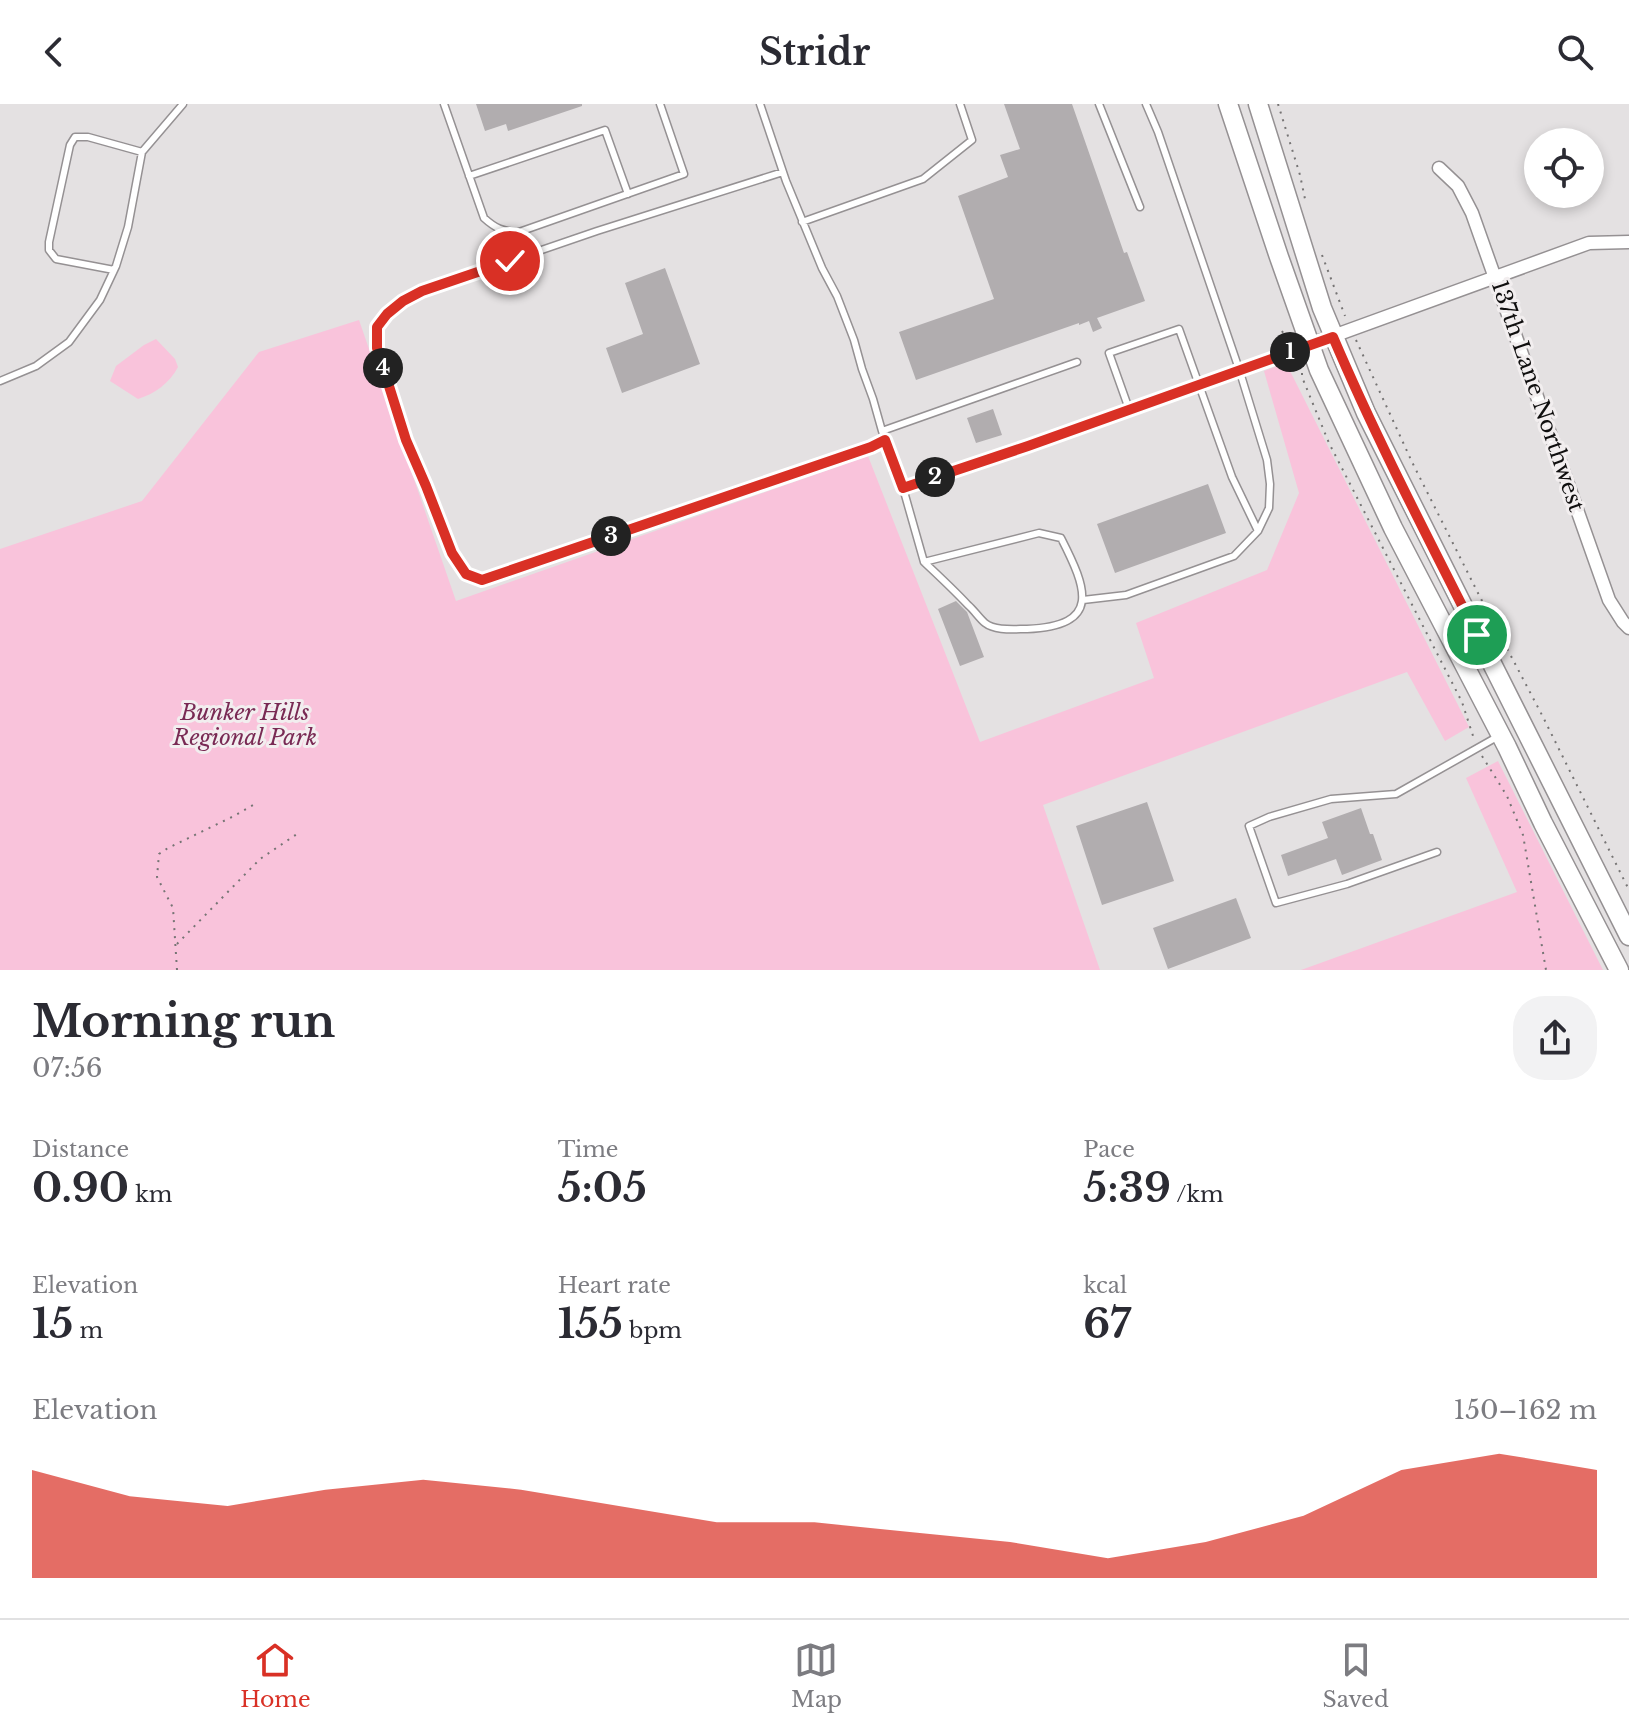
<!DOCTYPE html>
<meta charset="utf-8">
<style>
body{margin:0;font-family:"Libre Baskerville",serif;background:#f2f2f3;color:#2b2b33;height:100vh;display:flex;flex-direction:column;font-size:30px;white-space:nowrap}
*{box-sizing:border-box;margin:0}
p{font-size:26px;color:#7c7c81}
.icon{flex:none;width:44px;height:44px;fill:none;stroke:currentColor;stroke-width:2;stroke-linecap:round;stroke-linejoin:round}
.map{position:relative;height:866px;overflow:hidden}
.side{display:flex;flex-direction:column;background:#fff;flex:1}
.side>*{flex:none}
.controls{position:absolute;left:1524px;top:24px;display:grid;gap:16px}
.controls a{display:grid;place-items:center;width:80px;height:80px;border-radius:50%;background:#fff;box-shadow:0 4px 12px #0003;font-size:40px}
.pin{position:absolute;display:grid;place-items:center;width:68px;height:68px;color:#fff;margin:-34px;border:4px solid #fff;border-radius:50%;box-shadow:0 2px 8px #0007}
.km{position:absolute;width:40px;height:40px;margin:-20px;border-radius:50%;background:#222;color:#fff;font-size:22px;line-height:40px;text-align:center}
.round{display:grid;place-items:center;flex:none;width:84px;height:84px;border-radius:32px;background:#f2f2f3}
.overview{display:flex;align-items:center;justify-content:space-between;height:136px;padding:0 32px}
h1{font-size:44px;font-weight:700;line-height:60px}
.figures{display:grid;grid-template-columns:repeat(3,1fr);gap:12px;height:136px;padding:8px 32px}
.figures div{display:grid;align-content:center}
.figures b{font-size:40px;font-weight:700}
.figures small{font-size:22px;font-weight:400}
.figures p{font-size:22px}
.chart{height:224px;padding:16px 32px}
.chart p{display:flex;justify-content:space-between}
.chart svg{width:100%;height:144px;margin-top:8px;fill:#d93025;opacity:.7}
header{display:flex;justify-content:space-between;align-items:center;height:104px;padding:0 32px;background:#fff;font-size:36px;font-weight:700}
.dock{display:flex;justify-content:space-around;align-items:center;height:112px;border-top:2px solid #e1e1e2;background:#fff;font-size:22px;color:#7c7c81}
.dock a{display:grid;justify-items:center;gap:4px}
.dock .current{color:#d93025}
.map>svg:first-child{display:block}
</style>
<header><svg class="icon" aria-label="back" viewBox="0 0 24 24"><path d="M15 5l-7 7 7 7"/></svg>Stridr<svg class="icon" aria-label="search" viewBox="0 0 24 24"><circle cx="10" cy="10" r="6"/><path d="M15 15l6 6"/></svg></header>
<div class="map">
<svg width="1629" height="866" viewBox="0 0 1629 866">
<rect width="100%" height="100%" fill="#e4e1e2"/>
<path fill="#f9c3db" d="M359,216L456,497L868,352L980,638L1154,574L1136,519L1267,466L1299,389L1264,267L1286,259L1469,623L1445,637L1407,568L1043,701L1100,866H0V445L142,397L259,248Z
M156,235L175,255L178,263C170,279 154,290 138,295L110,277L116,262L144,241Z
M1498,657L1603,866H1301L1517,788L1466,674Z"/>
<path fill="#b1adaf" d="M476,0H582V2L508,27L506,20L485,27Z
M1004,0H1072L1124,149L1127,148L1145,197L1097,214L1102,224L1093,228L1089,217L1079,221V219L916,276L899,228L994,195L958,92L1008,73L1000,51L1020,45Z
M665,164L700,260L622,289L606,244L643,230L625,179Z
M993,305L1002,331L976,339L967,314Z
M1208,380L1226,429L1115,469L1097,420Z
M956,497L967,508L984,553L960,562L938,505Z
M1147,698L1174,777L1102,801L1076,722Z
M1361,704L1370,730H1373L1382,756L1342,771L1336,755L1288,772L1281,751L1328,734L1322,718Z
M1236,794L1251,834L1168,865L1153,824Z"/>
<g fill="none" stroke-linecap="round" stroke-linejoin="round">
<g stroke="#959193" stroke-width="9">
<path id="service" d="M444,0L484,114C495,124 503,128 519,128L684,70L660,0
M760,0L786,77L822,164L837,192L854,236L862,265L873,295L882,327L903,384L924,458
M1099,0L1140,103
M1146,0L1158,28L1239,265L1291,247
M783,68L597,127L422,187L403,197L387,210L377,223V244L406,336L426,382L452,449L466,470L482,476L871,343L885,336
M469,72L605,26L628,90
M802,118L923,75L972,36L960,0
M114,166L56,155L49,146V138L70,41L75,33H88L142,48
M0,277L36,262L69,238L100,196L116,162L128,123L142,48L183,0
M1129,305L1109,249L1179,225L1232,373L1258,427
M882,327L1077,258
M903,384L1028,342L1239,265L1267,356L1270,380L1269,404L1258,427L1234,452L1126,491L1083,496
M1039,429L1061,434C1087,485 1102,522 1027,525C1014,525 995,527 985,519C979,514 974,506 968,501C954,486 939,472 924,458Z
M1437,748L1347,780L1276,799L1249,722L1269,713L1331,695L1396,690L1497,633"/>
</g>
<g stroke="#959193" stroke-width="15">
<path id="minor" d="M1439,64L1458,82L1472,109L1609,496L1623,518L1629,524
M1292,247L1589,139L1629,138"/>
</g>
<g stroke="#959193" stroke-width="21">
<path id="secondary" d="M1228,0L1279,153L1319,266L1393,424L1507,643L1543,719L1619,866
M1258,0L1322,204L1366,309L1629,832"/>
</g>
<path stroke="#767474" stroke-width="2" stroke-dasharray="2 6" stroke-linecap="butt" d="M1278,0L1300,71L1305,95
M1322,151L1345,212
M1282,227L1286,234
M1356,236L1412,358L1480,493L1543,613L1629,786
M1302,269V273L1329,339L1462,598L1474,635
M1482,652L1507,692L1523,731L1546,866
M177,840L260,755L297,730
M177,866L173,804L157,773L159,750L168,744L234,712L255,700"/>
<use href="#service" stroke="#fff" stroke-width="6"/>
<use href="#minor" stroke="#fff" stroke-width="12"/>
<use href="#secondary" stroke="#fff" stroke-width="18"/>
</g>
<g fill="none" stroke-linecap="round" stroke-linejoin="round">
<g stroke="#fff" stroke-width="16">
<path id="route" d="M510,157L422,187L403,197L387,210L377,223V244L406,336L426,382L452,449L466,470L482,476L871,343L885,336L903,384L1028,342L1333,233C1376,334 1427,432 1477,531"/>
</g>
<use href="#route" stroke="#d93025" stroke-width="10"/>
</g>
<g text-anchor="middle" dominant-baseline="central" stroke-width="6" stroke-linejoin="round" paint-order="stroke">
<g font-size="22" fill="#100f0f" stroke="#f2eeef">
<text transform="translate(1538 292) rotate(71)">137th Lane Northwest</text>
</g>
<g font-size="22" font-style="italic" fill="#792a54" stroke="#f2eeef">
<text x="245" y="608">Bunker Hills<tspan x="245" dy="25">Regional Park</tspan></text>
</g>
</g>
</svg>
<div class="controls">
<a><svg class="icon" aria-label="locate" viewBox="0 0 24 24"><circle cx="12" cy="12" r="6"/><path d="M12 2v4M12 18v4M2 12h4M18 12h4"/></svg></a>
</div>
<div class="pin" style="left:1477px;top:531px;background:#1e9e55"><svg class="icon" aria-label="arrive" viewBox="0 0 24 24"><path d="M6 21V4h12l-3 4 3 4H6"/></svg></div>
<div class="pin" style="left:510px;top:157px;background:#d93025"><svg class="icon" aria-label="check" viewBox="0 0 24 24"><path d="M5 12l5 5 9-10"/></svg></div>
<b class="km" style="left:1290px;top:248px">1</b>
<b class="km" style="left:935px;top:373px">2</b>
<b class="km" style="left:611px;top:432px">3</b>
<b class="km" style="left:383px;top:264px">4</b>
</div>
<section class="side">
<div class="overview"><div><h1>Morning run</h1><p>07:56</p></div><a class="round"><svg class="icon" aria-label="share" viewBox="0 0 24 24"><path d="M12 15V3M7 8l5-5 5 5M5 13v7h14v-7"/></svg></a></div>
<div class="figures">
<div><p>Distance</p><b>0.90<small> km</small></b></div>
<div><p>Time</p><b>5:05</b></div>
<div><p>Pace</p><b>5:39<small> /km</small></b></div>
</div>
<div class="figures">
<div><p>Elevation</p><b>15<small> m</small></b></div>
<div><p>Heart rate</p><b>155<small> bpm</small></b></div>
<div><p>kcal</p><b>67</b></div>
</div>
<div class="chart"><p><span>Elevation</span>150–162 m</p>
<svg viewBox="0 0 160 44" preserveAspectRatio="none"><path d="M0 44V11L10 19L20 22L30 17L40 14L50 17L60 22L70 27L80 27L90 30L100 33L110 38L120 33L130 25L140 11L150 6L160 11V44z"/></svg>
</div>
</section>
<nav class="dock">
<a class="current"><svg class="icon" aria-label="home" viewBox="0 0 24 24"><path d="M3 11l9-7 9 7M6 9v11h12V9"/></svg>Home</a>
<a><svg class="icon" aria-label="map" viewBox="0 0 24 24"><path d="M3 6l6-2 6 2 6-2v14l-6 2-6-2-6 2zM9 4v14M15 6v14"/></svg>Map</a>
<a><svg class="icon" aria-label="saved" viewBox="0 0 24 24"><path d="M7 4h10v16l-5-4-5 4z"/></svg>Saved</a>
</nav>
